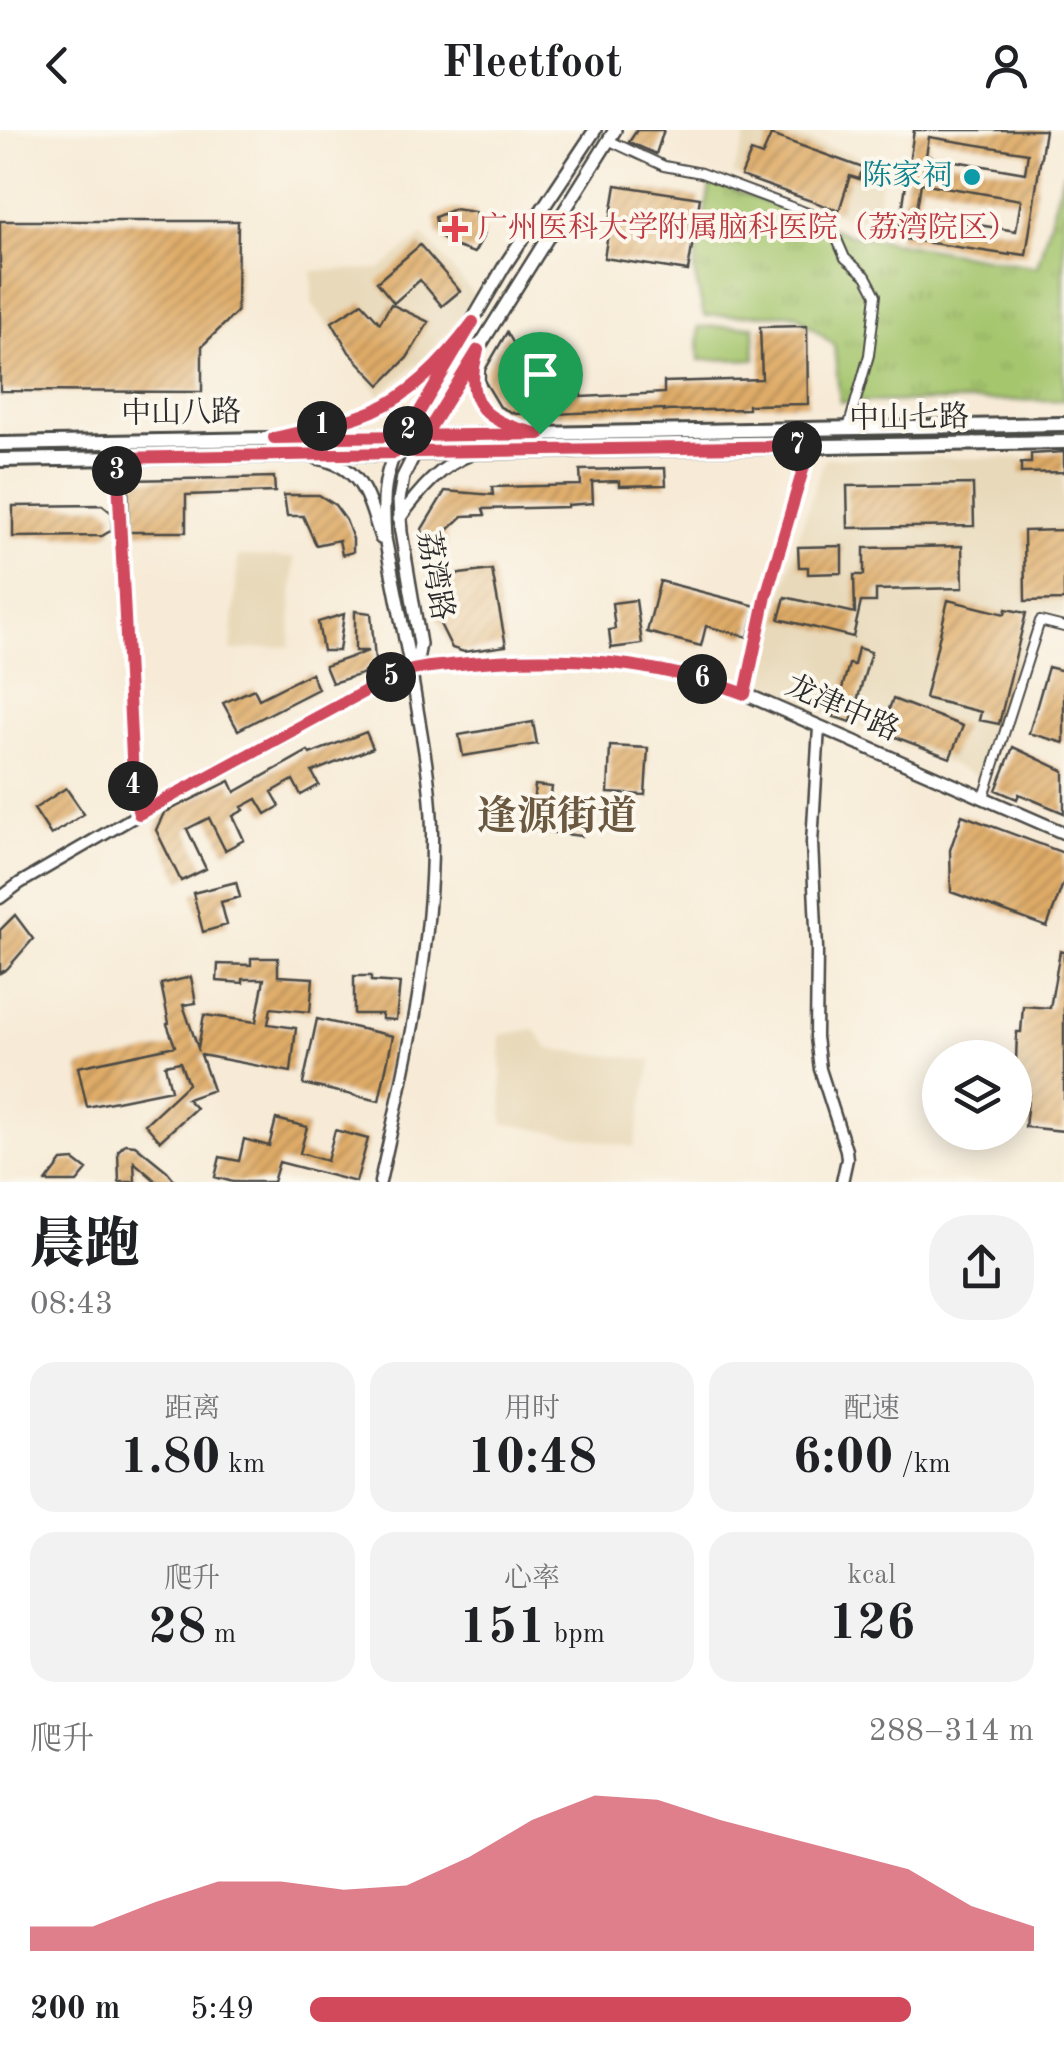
<!DOCTYPE html>
<html lang="zh">
<meta charset="utf-8">
<style>
body{margin:0;font-family:"Old Standard TT","Noto Serif SC",serif;background:#f2f2f2;color:#202124;height:100vh;display:flex;flex-direction:column;font-size:38px;white-space:nowrap}
*{box-sizing:border-box;margin:0}
p{font-size:32px;color:#757577}
.icon{flex:none;width:55px;height:55px;fill:none;stroke:currentColor;stroke-width:2;stroke-linecap:round;stroke-linejoin:round}
.map{position:relative;height:1052px;overflow:hidden}
.panel{display:flex;flex-direction:column;background:#fff;flex:1}
.panel>*{flex:none}
.buttons{position:absolute;left:922px;top:910px;display:grid;gap:20px}
.buttons a{display:grid;place-items:center;width:110px;height:110px;border-radius:50%;background:#fff;box-shadow:0 5px 25px #0003;font-size:50px}
.pin{position:absolute;display:grid;place-items:center;width:85px;height:85px;color:#fff;margin:-102px -42px;border-radius:50% 50% 50% 0;rotate:-45deg;box-shadow:0 0 10px #0007}
.pin .icon{rotate:45deg}
.km{position:absolute;width:50px;height:50px;margin:-25px;border-radius:50%;background:#222;color:#fff;font-size:28px;line-height:50px;text-align:center}
.round{display:grid;place-items:center;flex:none;width:105px;height:105px;border-radius:40px;background:#f2f2f2}
.summary{display:flex;align-items:center;justify-content:space-between;height:170px;padding:0 30px}
h1{font-size:55px;font-weight:800;line-height:75px}
.stats{display:grid;grid-template-columns:repeat(3,1fr);gap:15px;height:170px;padding:10px 30px}
.stats div{display:grid;align-content:center;border-radius:25px;background:#f2f2f2;text-align:center}
.stats b{font-size:50px;font-weight:800}
.stats small{font-size:28px;font-weight:400}
.stats p{font-size:28px}
.chart{height:280px;padding:20px 30px}
.chart p{display:flex;justify-content:space-between}
.chart svg{width:100%;height:180px;margin-top:10px;fill:#d1495b;opacity:.7}
ul{padding:0 30px;list-style:none;font-size:32px}
li{display:grid;grid-template-columns:160px 120px 1fr;align-items:center;height:75px}
li i{height:25px;border-radius:12px;background:#d1495b}
header{display:flex;justify-content:space-between;align-items:center;height:130px;padding:0 30px;background:#fff;font-size:45px;font-weight:800}
.map>svg:first-child{display:block}
</style>
<header><svg class="icon" aria-label="back" viewBox="0 0 24 24"><path d="M15 5l-7 7 7 7"/></svg>Fleetfoot<svg class="icon" aria-label="person" viewBox="0 0 24 24"><circle cx="12" cy="8" r="4"/><path d="M4 21q1-7 8-7t8 7"/></svg></header>
<div class="map">
<svg width="1064" height="1052" viewBox="0 0 1064 1052">
<defs>
<pattern id="grass-tufts" width="24" height="20" patternUnits="userSpaceOnUse" patternTransform="scale(2.5)"><rect width="24" height="20" fill="#a6c66e"/><path d="M3 7l-1-3M5 7V3M7 7l1-3M15 17l-1-3M17 17v-4M19 17l1-3" fill="none" stroke="#8faa5f"/></pattern>
<pattern id="building-hatch" width="6" height="6" patternUnits="userSpaceOnUse" patternTransform="scale(2.5)"><rect width="6" height="6" fill="#dfac68"/><path d="M-1 1l2-2M0 6l6-6M5 7l2-2" fill="none" stroke="#b58c56"/></pattern>
</defs>
<rect width="100%" height="100%" fill="#fbf7ec"/>
<filter id="ink" filterUnits="userSpaceOnUse"><feTurbulence type="fractalNoise" baseFrequency=".01" numOctaves="2"/><feDisplacementMap in="SourceGraphic" scale="20" xChannelSelector="R" yChannelSelector="G"/><feConvolveMatrix kernelMatrix="1 2 1 2 8 2 1 2 1" color-interpolation-filters="sRGB"/></filter>
<filter id="wash" filterUnits="userSpaceOnUse"><feTurbulence type="fractalNoise" baseFrequency=".0048" numOctaves="4" result="noise"/><feDisplacementMap in="SourceGraphic" scale="40" xChannelSelector="R" yChannelSelector="G"/><feGaussianBlur stdDeviation="2.25" result="paint"/><feColorMatrix in="noise" values="0 0 0 0 0 0 0 0 0 0 0 0 0 0 0 0 0 1.4 0 .05"/><feComposite in="paint" operator="in"/></filter>
<g filter="url(#wash)">
<rect width="100%" height="100%" fill="#f7ebd7"/>
<path fill="#e8d9ba" d="M748,0H772L880,33L883,41L874,90L846,88L733,44Z
M423,105L475,166L450,200L421,231L379,265L312,173V141L381,139Z
M825,328H1064V485L1038,479L983,648L759,558L798,406Z
M238,426L294,428L290,516L231,521Z
M534,899L549,919L652,930L634,1017L503,993L500,905Z"/>
<path fill="url(#grass-tufts)" stroke="#68784c" stroke-width="2.5" d="M1064,41V270L840,272L834,215L795,184L704,186L694,141L711,51L846,104L1037,137Z"/>
<path fill="#a6c66e" stroke="#68784c" stroke-width="2.5" d="M754,196L755,229L699,230L698,197Z"/>
<g id="blocks">
<path fill="url(#building-hatch)" fill-rule="evenodd" d="M637,0H664L656,24L629,12Z
M914,0H1045L1026,125L1010,123V125L898,108ZM929,7L1028,23L1025,43L926,26ZM921,53L1021,70L1016,101L916,85Z
M771,5L863,38L859,49L850,46L839,81L741,46L751,22L762,26Z
M616,55L700,68L688,141L604,128Z
M454,79L475,82L477,98L484,105L474,123L448,114L438,103L435,87Z
M0,91H238L237,182L202,216V262L0,261Z
M420,115L460,161L442,176L420,150L394,173L377,152Z
M362,173L380,193L391,174L429,192L407,228L380,255L349,222L332,192Z
M807,196L808,274L748,275V279L664,281V279L555,284L554,252L580,251L581,267L664,263V252L762,249L760,197Z
M507,202L537,255L546,283L515,284L500,277L485,252V240Z
M1064,322V342L1021,343V333H1031V324Z
M665,338L666,355L619,356V351L592,352L593,373L568,375V377L483,379L485,385L463,386L446,402L447,420L426,422L422,399L445,361L493,365L492,357L581,355L580,340Z
M274,347L275,362L186,365V402H129L128,350Z
M973,354L974,396L848,398L847,356Z
M284,365H319L335,375L346,390L353,409V422L342,425L339,410L316,415L303,386H287Z
M102,375L112,383V400L102,406L13,407V376Z
M1064,400V470L1025,471L1024,401Z
M842,416V443L808,444V437H799L798,417Z
M962,416L963,458L876,460V472H861L853,507L779,489L785,467L855,483L854,445H864V418Z
M492,440L506,516L464,522L452,518L437,488L427,448Z
M660,451L756,476L748,507L706,496L701,516L647,502Z
M636,470L642,514L611,518L609,500L615,499L612,473Z
M948,470L1005,484L1006,479L1026,483L999,594L979,590L981,582L925,568Z
M355,481L371,483L375,530L362,544L332,553L325,536L368,521H355Z
M344,484L339,521H323L318,492Z
M858,518L871,522L851,592L834,587L849,534L854,535Z
M1048,537L1064,541V613L1029,603Z
M311,543L318,559L238,600L223,573L254,559L259,569Z
M893,569L963,596L950,628L880,601Z
M533,592L537,614L463,626L459,605Z
M366,602L373,618L312,642L319,655L301,665L293,650L272,662L280,676L266,684L257,669L242,677L244,680L233,686L244,710L225,720L209,688L187,699L206,739L181,751L156,700L164,683L230,651L235,662L308,621L310,624Z
M610,616L648,618L645,665L608,663Z
M1013,617L1064,641V683L1019,664L1017,669L996,660Z
M535,655L552,657L550,673L585,677L582,706L531,700Z
M66,658L84,684L51,705L34,679Z
M962,685L1064,723V751L1047,797L951,762L950,720Z
M236,752L240,767L221,772L227,795L203,802L193,763Z
M15,785L33,809L7,839L0,843V800Z
M1060,821L1064,822V1001L1025,997L1029,960L1015,959L1017,902H1021L1023,876L1050,878Z
M251,828H278V846L313,848L310,882L271,878L268,894L296,898L291,942L201,925L213,960L187,969L196,978L160,1011L145,994L188,954L180,932L165,935L171,960L87,977L78,937L175,916L167,894L169,893L161,854L191,847L196,873L183,875L198,918L204,885L256,892L264,849H243V853L217,851L218,834L251,835Z
M354,846H371V851L400,853L396,890L382,889V884H354Z
M317,889L393,906L379,971L303,954Z
M276,989L307,997L300,1023L327,1031L335,1000L368,1009L356,1052L279,1032L273,1052H233L215,1047L220,1027L239,1031L244,1009L269,1016Z
M125,1014L135,1015L167,1041L176,1052H157L134,1032L135,1052H119L118,1021Z
M74,1030L87,1040L77,1052H46L62,1031Z"/>
</g>
</g>
<g filter="url(#ink)">
<use href="#blocks" fill-opacity="0" stroke="#4a4845" stroke-width="2.5"/>
<g fill="none" stroke-linecap="round" stroke-linejoin="round">
<g stroke="#4a4845" stroke-width="12">
<path id="minor" d="M608,10L664,36L701,43L829,91L845,128L866,146L876,165L869,225L848,298
M117,329L134,665L139,684
M745,564L766,466L810,317
M984,667L1040,491L1064,497"/>
</g>
<g stroke="#4a4845" stroke-width="15">
<path id="tertiary" d="M819,597L812,713L817,819L816,907L820,939L846,1020L847,1029L842,1052
M0,768L20,753L139,684L393,546L411,539C419,594 432,649 432,705C433,822 405,939 380,1052"/>
</g>
<g stroke="#4a4845" stroke-width="16">
<path id="secondary" d="M475,230C464,271 488,292 526,301
M281,306C318,297 361,292 393,271C415,258 435,238 452,219
M317,328C363,336 368,369 381,408
M399,389C419,361 441,335 473,323
M411,539L517,529H572L615,532L687,545L745,564L1064,703
M411,539L417,530L420,514L401,402L399,370L403,347L424,305L615,0
M411,539L385,408C383,378 382,350 395,323L505,135L595,0"/>
</g>
<g stroke="#4a4845" stroke-width="18">
<path id="primary" d="M0,314L1064,294
M0,330L1064,312"/>
</g>
<use href="#minor" stroke="#fff" stroke-width="8"/>
<use href="#tertiary" stroke="#fff" stroke-width="10"/>
<use href="#secondary" stroke="#fff" stroke-width="11"/>
<use href="#primary" stroke="#fff" stroke-width="12"/>
</g>
</g>
<g fill="none" stroke-linecap="round" stroke-linejoin="round" filter="url(#ink)">
<g stroke="#fff" stroke-width="20">
<path id="route" d="M540,304C451,305 362,306 274,308C307,300 342,294 373,281C414,264 447,227 473,192L405,306L395,323L117,328L134,666L139,684L393,546C418,536 444,536 470,533C565,524 655,531 745,564L766,466L810,316L415,322L478,220C461,278 488,292 540,304"/>
</g>
<use href="#route" stroke="#d1495b" stroke-width="12"/>
</g>
<circle fill="#0f9aa8" stroke="#fbf7ec" stroke-width="4" cx="972" cy="47" r="10"/>
<path fill="#e0444e" stroke="#fbf7ec" stroke-width="4" d="M450 84h10v10h10v10h-10v10h-10v-10h-10v-10h10z"/>
<g text-anchor="middle" dominant-baseline="central" stroke-width="8" stroke-linejoin="round" paint-order="stroke">
<g font-size="30" fill="#0d838f" stroke="#fbf7ec" text-anchor="end">
<text x="952" y="47">陈家祠</text>
</g>
<g font-size="30" fill="#be3a42" stroke="#fbf7ec" text-anchor="start">
<text x="478" y="99">广州医科大学附属脑科医院（荔湾院区）</text>
</g>
<g font-size="30" fill="#2b2b2b" stroke="#fbf7ec">
<text transform="translate(181 284) rotate(-1)">中山八路</text>
<text transform="translate(909 289) rotate(-1)">中山七路</text>
<text transform="translate(434 446) rotate(80)">荔湾路</text>
<text transform="translate(842 579) rotate(24)">龙津中路</text>
</g>
<g font-size="40" font-weight="bold" fill="#6a5840" stroke="#fbf7ec">
<text x="557" y="689">逢源街道</text>
</g>
</g>
</svg>
<div class="buttons">
<a><svg class="icon" aria-label="layers" viewBox="0 0 24 24"><path d="M12 4l9 5-9 5-9-5zM3 14l9 5 9-5"/></svg></a>
</div>
<div class="pin" style="left:540px;top:304px;background:#1e9e55"><svg class="icon" aria-label="arrive" viewBox="0 0 24 24"><path d="M6 21V4h12l-3 4 3 4H6"/></svg></div>
<b class="km" style="left:322px;top:296px">1</b>
<b class="km" style="left:408px;top:301px">2</b>
<b class="km" style="left:117px;top:341px">3</b>
<b class="km" style="left:133px;top:656px">4</b>
<b class="km" style="left:391px;top:547px">5</b>
<b class="km" style="left:702px;top:549px">6</b>
<b class="km" style="left:797px;top:316px">7</b>
</div>
<section class="panel">
<div class="summary"><div><h1>晨跑</h1><p>08:43</p></div><a class="round"><svg class="icon" aria-label="share" viewBox="0 0 24 24"><path d="M12 15V3M7 8l5-5 5 5M5 13v7h14v-7"/></svg></a></div>
<div class="stats">
<div><p>距离</p><b>1.80<small> km</small></b></div>
<div><p>用时</p><b>10:48</b></div>
<div><p>配速</p><b>6:00<small> /km</small></b></div>
</div>
<div class="stats">
<div><p>爬升</p><b>28<small> m</small></b></div>
<div><p>心率</p><b>151<small> bpm</small></b></div>
<div><p>kcal</p><b>126</b></div>
</div>
<div class="chart"><p><span>爬升</span>288–314 m</p>
<svg viewBox="0 0 160 44" preserveAspectRatio="none"><path d="M0 44V38L10 38L20 32L30 27L40 27L50 29L60 28L70 21L80 12L90 6L100 7L110 12L120 16L130 20L140 24L150 33L160 38V44z"/></svg>
</div>
<ul>
<li><b>200 m</b>5:49<i style="width:83%"></i></li>
</ul>
</section>
